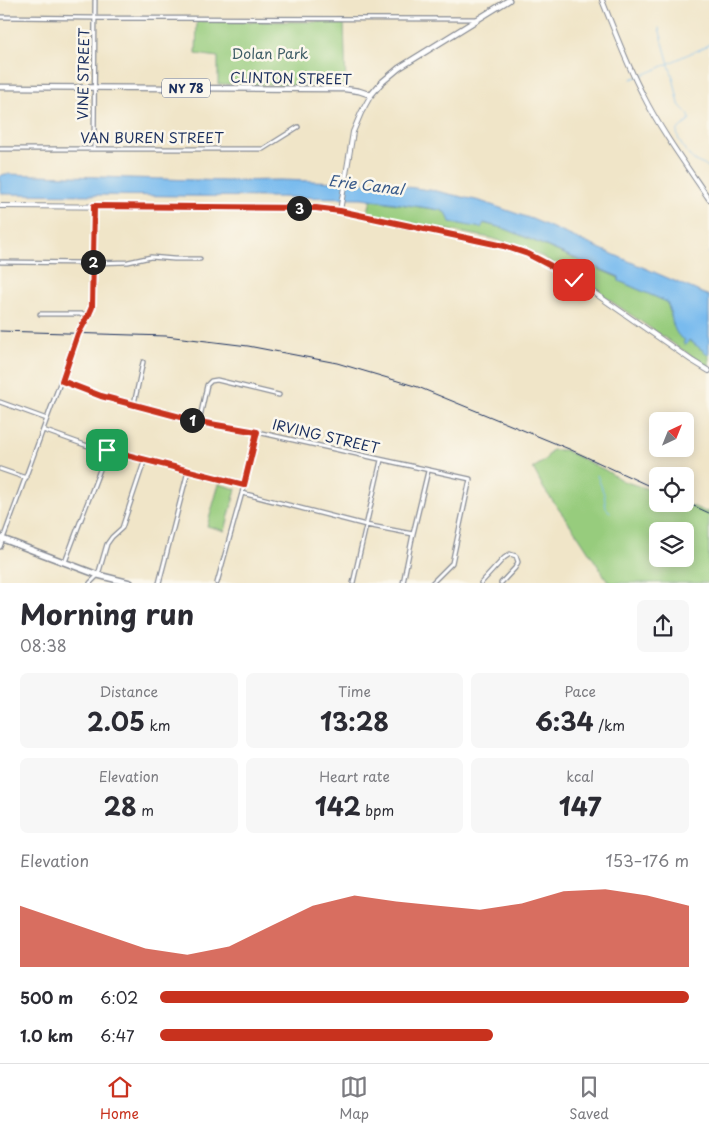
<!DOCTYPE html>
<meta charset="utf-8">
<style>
body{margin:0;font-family:"Playpen Sans",sans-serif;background:#f7f7f7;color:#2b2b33;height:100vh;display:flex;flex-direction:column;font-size:19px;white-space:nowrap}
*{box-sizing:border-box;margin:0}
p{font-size:16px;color:#7c7c81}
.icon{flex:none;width:28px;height:28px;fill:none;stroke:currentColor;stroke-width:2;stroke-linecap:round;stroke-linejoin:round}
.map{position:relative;height:583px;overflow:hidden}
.side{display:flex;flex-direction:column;background:#fff;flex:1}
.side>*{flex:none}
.needle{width:32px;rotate:43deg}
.tools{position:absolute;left:649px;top:412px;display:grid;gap:10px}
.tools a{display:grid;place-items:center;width:45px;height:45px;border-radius:8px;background:#fff;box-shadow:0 2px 12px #0003;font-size:25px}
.pin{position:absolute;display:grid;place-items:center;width:42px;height:42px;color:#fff;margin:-21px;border-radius:10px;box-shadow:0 2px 8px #0006}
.km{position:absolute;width:25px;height:25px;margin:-12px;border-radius:50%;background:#222;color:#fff;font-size:14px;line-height:25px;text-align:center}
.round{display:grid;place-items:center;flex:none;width:52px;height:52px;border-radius:8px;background:#f7f7f7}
.head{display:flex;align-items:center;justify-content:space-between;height:85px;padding:0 20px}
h1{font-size:28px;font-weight:700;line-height:38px}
.metrics{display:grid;grid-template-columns:repeat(3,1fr);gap:8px;height:85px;padding:5px 20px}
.metrics div{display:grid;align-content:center;border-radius:8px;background:#f7f7f7;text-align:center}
.metrics b{font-size:25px;font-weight:700}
.metrics small{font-size:14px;font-weight:400}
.metrics p{font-size:14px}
.chart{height:140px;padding:10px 20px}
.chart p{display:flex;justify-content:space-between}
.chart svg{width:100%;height:90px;margin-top:5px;fill:#c8321e;opacity:.7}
ul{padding:0 20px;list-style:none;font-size:16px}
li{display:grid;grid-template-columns:80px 60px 1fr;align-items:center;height:38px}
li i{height:12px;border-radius:6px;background:#c8321e}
.tabs{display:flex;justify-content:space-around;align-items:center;height:70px;border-top:1px solid #e1e1e2;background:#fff;font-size:14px;color:#7c7c81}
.tabs a{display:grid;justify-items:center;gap:2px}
.tabs .current{color:#c8321e}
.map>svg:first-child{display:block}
</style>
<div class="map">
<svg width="709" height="583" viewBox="0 0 709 583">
<rect width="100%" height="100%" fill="#fbf7ec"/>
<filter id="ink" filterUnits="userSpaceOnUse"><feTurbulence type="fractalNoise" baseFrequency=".02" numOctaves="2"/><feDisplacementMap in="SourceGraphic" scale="10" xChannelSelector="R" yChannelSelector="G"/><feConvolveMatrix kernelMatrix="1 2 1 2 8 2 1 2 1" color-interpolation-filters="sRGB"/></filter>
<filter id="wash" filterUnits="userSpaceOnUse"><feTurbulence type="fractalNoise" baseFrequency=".0096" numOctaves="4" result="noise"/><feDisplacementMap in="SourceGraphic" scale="20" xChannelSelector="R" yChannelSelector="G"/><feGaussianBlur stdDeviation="1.12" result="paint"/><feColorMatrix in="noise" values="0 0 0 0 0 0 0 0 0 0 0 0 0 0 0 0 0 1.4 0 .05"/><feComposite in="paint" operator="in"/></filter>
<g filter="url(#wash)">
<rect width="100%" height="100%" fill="#f0e5c8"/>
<path fill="#97cc7d" stroke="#597e6e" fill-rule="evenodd" d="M197,21L344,22L346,86L218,84V57L196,54Z
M371,200L441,210L447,214L506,229L619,278V281L667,302L671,316L689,340L709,355V368L586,284L543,257L523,248L491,238L367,215Z
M552,450H564L605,470L623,481L657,492L658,504H685V503L706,512L709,511V583H609L579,537L544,489L533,468L544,461ZM658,531H685V559H658Z
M219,484L236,489L225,531L207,526Z"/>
<path fill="#79bbee" stroke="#4a75a6" d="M5,174L226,181L280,180L342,182L386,184L436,191L480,201L532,219L709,296V355L689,340L686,345L683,343L685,340C684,340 678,335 678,335C671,326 672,312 667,302L619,281V277L506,229L484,223L481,228L450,222L447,214L441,210L362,198L4,194L0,192V176Z"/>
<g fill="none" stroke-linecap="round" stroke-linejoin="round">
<path stroke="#79bbee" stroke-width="1" d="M659,28L670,68L673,77L679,104C682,110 690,113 690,120C687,124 681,125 678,130C674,136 688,156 694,160C698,163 704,165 709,167
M631,79C650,73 666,65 684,56C693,52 701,50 709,44
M708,253L709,252
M597,475L604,494L606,508L610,512"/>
</g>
</g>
<g filter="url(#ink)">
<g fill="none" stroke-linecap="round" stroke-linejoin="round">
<g stroke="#868a93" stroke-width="5.5">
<path id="minor" d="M0,17L95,18L477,19
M94,148L95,0
M0,149H263L298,127
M0,262L93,263L128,262L151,257L174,259H200
M40,314H89
M62,381L101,396L134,404L199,422L257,432L470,479L452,563L432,583
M0,402L47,419
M134,404L143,362
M199,422L207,385L211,381L217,380L279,395
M43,430L85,445L244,485
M0,469L26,478
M242,493L366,525L413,534
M0,547L78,334L89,314L92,307L94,206
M65,562L107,451
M90,583L98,575L107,544L112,537L122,528L145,459
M159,583L188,471
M217,583L242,493L257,432
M353,583L381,460
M403,583L413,534L428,471
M481,583L504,558L510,554L516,556L518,562L515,568L501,583"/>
</g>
<g stroke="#868a93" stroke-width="6">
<path id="tertiary" d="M602,0C615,32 627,65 643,95C661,131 686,165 709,199
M0,206L316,208L340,211L504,246L528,254L551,266L580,283L691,360L709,371
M340,211L353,132L361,113L371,95"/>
</g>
<g stroke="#868a93" stroke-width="7">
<path id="primary" d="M0,87L345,89L359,91L371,95L381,83L399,68L509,0"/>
</g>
<g stroke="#868a93" stroke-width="8">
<path id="trunk" d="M0,538L98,575L130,583"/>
</g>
<use href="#minor" stroke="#fff" stroke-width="3"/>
<use href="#tertiary" stroke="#fff" stroke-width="4"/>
<use href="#primary" stroke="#fff" stroke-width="4.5"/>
<use href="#trunk" stroke="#fff" stroke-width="5"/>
<path stroke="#1b2f5e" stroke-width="1" d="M0,331L166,336L248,346L337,363L418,387L569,449L658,490
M685,502L709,513"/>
</g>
</g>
<g fill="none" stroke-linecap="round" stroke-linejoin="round" filter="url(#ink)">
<g stroke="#fff" stroke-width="10">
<path id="route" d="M107,450L244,485L257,432L199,422L101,396L62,381L78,334L89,314L92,307L94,206L316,208L340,211L504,246L528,254L551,266L574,280"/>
</g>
<use href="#route" stroke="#c8321e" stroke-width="6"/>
</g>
<g text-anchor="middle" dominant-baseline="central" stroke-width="5" stroke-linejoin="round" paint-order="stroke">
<rect fill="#fbf7ec" stroke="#5e6b89" stroke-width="1" x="162" y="78.5" width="48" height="19" rx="4"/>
<g font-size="12" font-weight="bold" fill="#1b2f5e">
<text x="186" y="88">NY 78</text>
</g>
<g font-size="14" fill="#405e67" stroke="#fbf7ec">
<text x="270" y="53">Dolan Park</text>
</g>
<g font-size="14" fill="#1b2f5e" stroke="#fbf7ec">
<text transform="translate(83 74) rotate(-89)">VINE STREET</text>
<text transform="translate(291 78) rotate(1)">CLINTON STREET</text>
<text x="152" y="137">VAN BUREN STREET</text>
<text transform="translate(326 436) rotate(13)">IRVING STREET</text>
</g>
<g font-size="15" font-style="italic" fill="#375989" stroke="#fbf7ec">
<text transform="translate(366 184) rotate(7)">Erie Canal</text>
</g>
</g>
</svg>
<div class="tools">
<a><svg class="needle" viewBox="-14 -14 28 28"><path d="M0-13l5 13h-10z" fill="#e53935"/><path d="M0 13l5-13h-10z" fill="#7c7c81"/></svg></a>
<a><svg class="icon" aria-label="locate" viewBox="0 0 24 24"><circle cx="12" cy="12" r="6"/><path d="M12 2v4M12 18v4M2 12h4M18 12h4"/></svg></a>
<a><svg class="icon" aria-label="layers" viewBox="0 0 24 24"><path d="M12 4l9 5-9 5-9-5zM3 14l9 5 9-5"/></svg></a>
</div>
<div class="pin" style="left:107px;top:450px;background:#1e9e55"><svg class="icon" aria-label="arrive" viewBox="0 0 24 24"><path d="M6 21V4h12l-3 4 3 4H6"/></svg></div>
<div class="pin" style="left:574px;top:280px;background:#d93025"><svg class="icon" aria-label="check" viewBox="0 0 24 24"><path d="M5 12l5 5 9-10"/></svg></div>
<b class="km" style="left:192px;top:420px">1</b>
<b class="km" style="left:93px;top:262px">2</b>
<b class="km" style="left:299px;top:208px">3</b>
</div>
<section class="side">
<div class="head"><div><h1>Morning run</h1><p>08:38</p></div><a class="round"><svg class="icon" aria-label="share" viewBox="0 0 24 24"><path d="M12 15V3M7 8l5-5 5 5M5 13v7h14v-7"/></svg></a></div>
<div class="metrics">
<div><p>Distance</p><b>2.05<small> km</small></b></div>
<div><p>Time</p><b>13:28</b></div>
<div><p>Pace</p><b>6:34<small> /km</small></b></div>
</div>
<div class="metrics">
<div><p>Elevation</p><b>28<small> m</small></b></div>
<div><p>Heart rate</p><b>142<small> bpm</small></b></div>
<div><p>kcal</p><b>147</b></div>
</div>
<div class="chart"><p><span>Elevation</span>153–176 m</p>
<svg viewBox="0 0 160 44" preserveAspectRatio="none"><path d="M0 44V14L10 21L20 28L30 35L40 38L50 34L60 24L70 14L80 9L90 12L100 14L110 16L120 13L130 7L140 6L150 9L160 14V44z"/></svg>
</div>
<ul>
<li><b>500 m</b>6:02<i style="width:100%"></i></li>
<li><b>1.0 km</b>6:47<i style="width:63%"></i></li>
</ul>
</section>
<nav class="tabs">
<a class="current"><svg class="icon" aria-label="home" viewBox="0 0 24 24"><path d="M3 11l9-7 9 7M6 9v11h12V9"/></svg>Home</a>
<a><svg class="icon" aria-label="map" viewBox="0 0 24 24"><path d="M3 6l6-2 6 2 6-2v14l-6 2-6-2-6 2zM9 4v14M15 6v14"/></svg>Map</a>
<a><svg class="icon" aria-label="saved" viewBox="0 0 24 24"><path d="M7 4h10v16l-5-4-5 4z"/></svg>Saved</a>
</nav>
